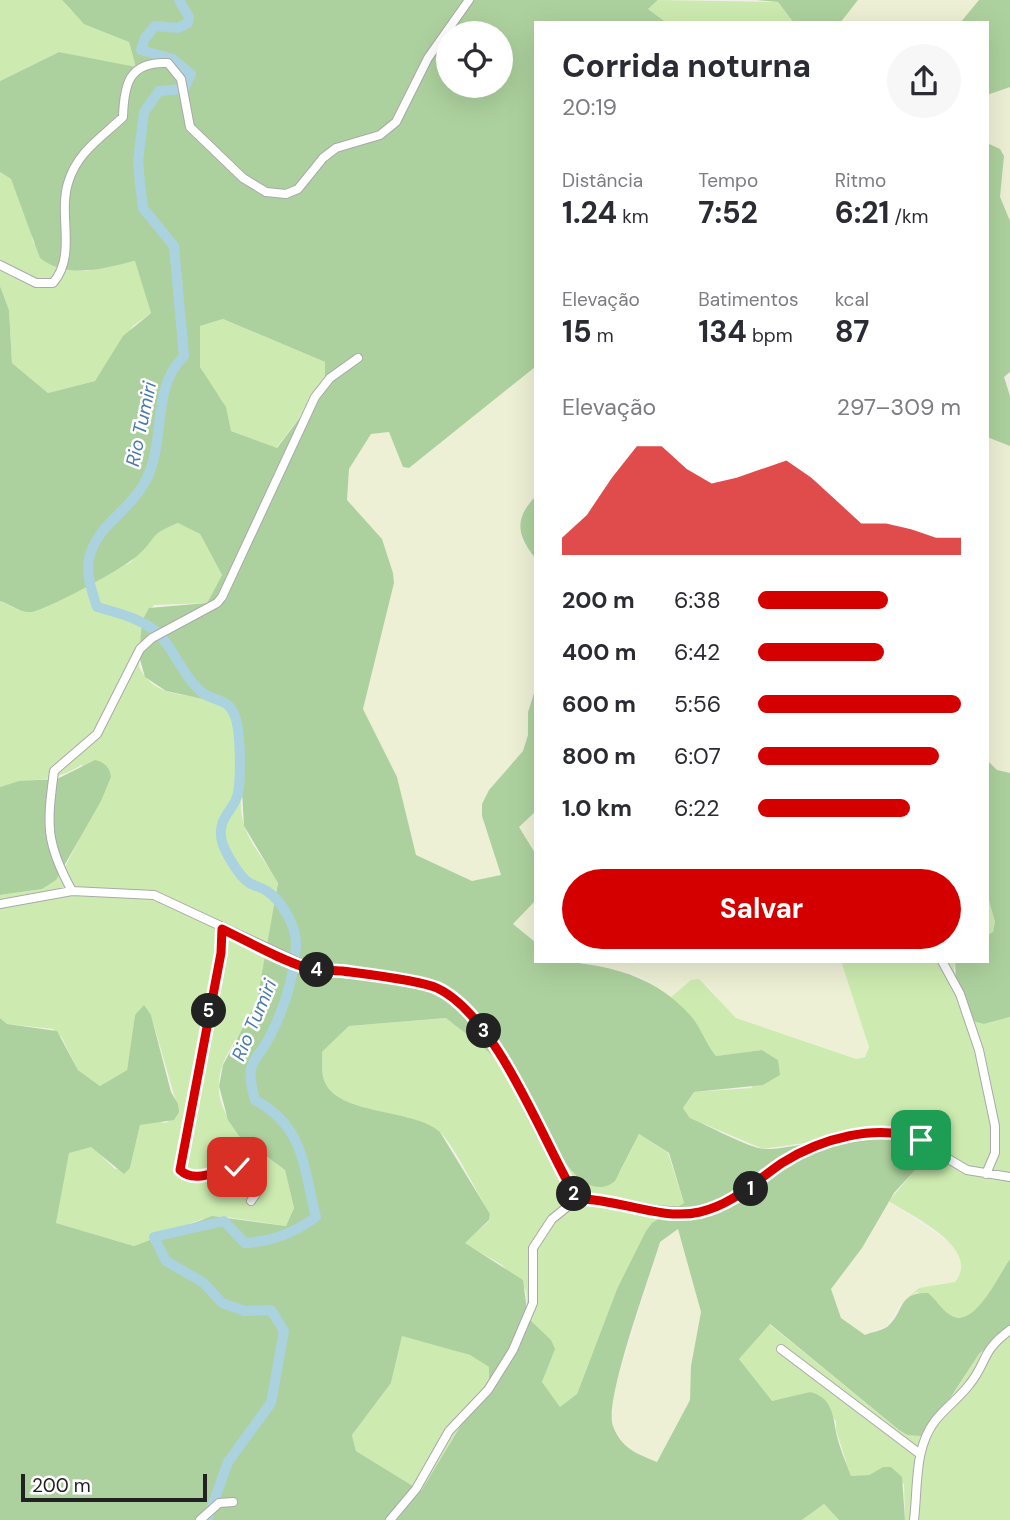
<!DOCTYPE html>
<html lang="pt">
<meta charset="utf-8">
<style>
body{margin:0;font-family:"DM Sans",sans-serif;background:#f7f7f7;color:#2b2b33;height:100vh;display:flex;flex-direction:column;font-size:26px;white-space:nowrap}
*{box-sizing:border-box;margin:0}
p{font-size:23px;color:#7c7c81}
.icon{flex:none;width:38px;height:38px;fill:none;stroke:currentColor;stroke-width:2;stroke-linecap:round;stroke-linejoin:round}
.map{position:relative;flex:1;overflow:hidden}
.panel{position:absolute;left:534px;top:21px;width:455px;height:942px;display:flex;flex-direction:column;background:#fff;border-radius:0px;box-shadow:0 7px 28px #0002}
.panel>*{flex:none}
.fabs{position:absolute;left:436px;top:21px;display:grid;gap:14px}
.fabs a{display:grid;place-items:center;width:77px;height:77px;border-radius:50%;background:#fff;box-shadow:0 7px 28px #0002;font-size:35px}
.scale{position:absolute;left:21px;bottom:18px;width:186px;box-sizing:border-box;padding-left:7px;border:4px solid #222;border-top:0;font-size:19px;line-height:24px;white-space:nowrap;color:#222;-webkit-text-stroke:5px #fff;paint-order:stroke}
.pin{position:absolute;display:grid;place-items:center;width:60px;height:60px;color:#fff;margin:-30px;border-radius:14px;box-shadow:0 4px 10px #0006}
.km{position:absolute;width:35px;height:35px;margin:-18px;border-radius:50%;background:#222;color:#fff;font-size:19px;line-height:35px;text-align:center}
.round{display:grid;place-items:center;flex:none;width:74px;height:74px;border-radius:37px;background:#f7f7f7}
.overview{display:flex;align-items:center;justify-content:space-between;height:119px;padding:0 28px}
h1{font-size:32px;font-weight:700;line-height:52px}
.metrics{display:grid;grid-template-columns:repeat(3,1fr);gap:10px;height:119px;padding:7px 28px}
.metrics div{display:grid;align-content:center}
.metrics b{font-size:30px;font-weight:700}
.metrics small{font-size:19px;font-weight:400}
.metrics p{font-size:19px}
.chart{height:196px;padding:14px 28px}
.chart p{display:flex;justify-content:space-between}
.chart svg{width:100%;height:126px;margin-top:7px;fill:#d40000;opacity:.7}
.action{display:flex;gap:14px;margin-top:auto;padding:14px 28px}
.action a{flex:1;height:80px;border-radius:42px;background:#d40000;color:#fff;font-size:28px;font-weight:700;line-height:80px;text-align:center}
ul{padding:0 28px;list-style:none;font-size:23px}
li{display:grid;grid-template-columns:112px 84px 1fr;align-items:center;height:52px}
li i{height:18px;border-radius:9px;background:#d40000}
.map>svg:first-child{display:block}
</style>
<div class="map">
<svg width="1010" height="1520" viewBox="0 0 1010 1520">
<rect width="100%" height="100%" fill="#f2efe9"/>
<path fill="#eef0d5" d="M858,0H979L960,23H840Z
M1010,87V221L1000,197L1003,170L991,144L987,143V95Z
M535,367V497L525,508L521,540L535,558V690L528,712V735L523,751L489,790L482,804V816L501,876L472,881L416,855L397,777L363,709L394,583L388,559L347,500L349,469L371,434L390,432L403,467L409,468Z
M987,437L1010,446V773L997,770L987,760Z
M535,812V853L518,827Z
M535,901V942L513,924Z
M579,961H841L867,1036L868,1054L856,1059L843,1057L750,1025L729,1014L708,986L691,980L670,998L638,975Z
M889,1201L956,1247L962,1260V1269L955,1282L948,1285L919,1288L902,1303L886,1327L865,1335L841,1318L831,1289Z
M678,1229L701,1312L690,1400L657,1462L629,1451L611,1424L615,1388L660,1242Z"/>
<path fill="#cdebb0" d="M0,0H62C84,28 100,27 129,42L137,68L59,52L0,81Z
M658,0L778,2L794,23H667L648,9Z
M0,172L11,179L30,224L33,242L57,268L86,271L136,261L151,313L133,326L95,381L48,393L12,363L9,310L0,286Z
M223,319L325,362V384L276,448L231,431L222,400L208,383L200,366V326Z
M179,523L200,534L222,575L207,603L154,605L142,621L139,667C162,712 211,680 236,721C246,737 238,795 242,817C246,840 266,862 278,882C272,916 267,974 256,1003C248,1025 231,1043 223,1064C204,1114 252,1145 285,1170L294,1208L286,1226L227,1217L202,1219L134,1246L56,1223L68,1153L91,1146L115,1169L130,1168L140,1125L155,1121L166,1123L179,1112L151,1015H135L127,1070L100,1086L78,1070L62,1038L53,1029L7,1024L0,1018V895L42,889L63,871L111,777L81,765C50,785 33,776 0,787V601L19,610L41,609L131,562L157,531Z
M987,894L995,922L993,932L987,935Z
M841,961H955L954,971L984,1024L1010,1017V1259C999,1274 980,1322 955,1317C946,1315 926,1298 917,1292L902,1303L919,1288L955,1282C982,1248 913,1217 889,1201L916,1169L921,1156L825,1140L763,1149L690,1118L683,1108L694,1092L751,1088L778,1060L762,1050L716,1056C699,1036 691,1015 670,998L691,980L699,979L736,1018L856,1059L865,1057L869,1047Z
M446,1018C468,1036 493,1053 512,1074C544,1108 550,1171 599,1187L620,1172L639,1134L668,1153L684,1203L669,1214L631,1266L617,1289L577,1394L560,1408L542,1382C557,1341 557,1349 528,1318L526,1290L502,1265L464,1243L489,1221L490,1214C478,1195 453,1143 439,1131C412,1109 334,1115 324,1080C321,1072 323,1061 322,1052L349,1026Z
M769,1324L899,1430L940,1415L979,1354L1010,1328V1520H905L904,1484L883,1467L869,1475L851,1477L836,1430V1421L810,1392L772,1402L739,1359Z
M402,1335L470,1355L489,1367V1379L421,1491L356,1451L352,1435L391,1383Z
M824,1504L839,1520H802Z"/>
<path fill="#add19e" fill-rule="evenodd" d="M62,0H658L648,9L667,23H536L535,367L409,468L403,467L389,432L371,434L349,469L347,500L382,539L393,573L394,583L363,709L397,777L416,855L472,881L501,875L482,816V804L489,790L523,751L528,735V712L535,690V812L519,827L535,853V901L513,924L535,942L536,961C593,961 650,970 690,1015C701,1027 705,1043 716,1056L762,1050L778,1060L780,1075L763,1085L694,1092L683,1108L690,1118C707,1125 749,1148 764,1149C800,1151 905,1111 921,1156L916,1169L894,1193L862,1248L831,1289L841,1318L865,1335C871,1332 881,1331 887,1327C905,1312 897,1292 928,1293C936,1299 942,1311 952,1316C976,1328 1000,1272 1010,1259V1328L979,1354L932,1426L921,1436L908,1435L899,1430L770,1324L739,1359L772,1401L810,1392C831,1397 833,1414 836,1432C839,1447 846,1462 851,1476L869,1475L883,1467H891L902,1477L905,1520H839L824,1504L802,1520H0V1018L7,1024L57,1031L78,1070L100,1086L127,1070L135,1015L144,1005L151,1015L171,1092L178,1104L179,1112L174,1120L140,1125L130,1168L124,1174L91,1147L69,1153L56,1223L134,1246L212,1216L286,1226L294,1208L285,1170L239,1136L228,1120L219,1086L223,1065L257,1001L278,883L244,826L238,724L222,703L166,691L145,677L139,656L142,621L149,608L207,603L222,575L200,534L178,523C147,535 158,538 137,556C124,568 47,610 31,612C20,613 10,604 0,601V286L9,310L12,363L48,393L95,381L123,336L151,313L135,261C104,268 68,280 40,258L11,179L0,172V81L59,52L136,67L129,42L84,24ZM448,33H500V86H448ZM223,319L325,362V384L277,448L231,431L226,407L200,367V326ZM446,1018C468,1036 494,1054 513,1075C532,1097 574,1215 615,1181L639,1134L669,1153L684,1203L652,1223L646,1231L617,1289L577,1394L560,1407L542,1382L555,1349L551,1340L528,1318L523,1280L465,1243L489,1220L490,1214L440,1132C414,1108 336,1116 324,1080C321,1072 323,1061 322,1052L349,1026ZM678,1229L701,1312L691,1366L690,1400L657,1462C637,1454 621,1448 613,1426C603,1402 651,1273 660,1242ZM402,1336L470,1355L489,1367V1379L421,1491L356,1451L352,1435L391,1383Z
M756,0H858L840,23H794L778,2Z
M979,0H1010V87L987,95V23H960Z
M987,143L1000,149L1004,156L1000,197L1010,221V372L1004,377L1010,396V446L987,437Z
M535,497V558C517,535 514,519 535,497Z
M95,760C104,762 110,767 111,777L101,801L56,880L42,889L0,895V787L19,781L57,779Z
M987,760L997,770L1010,773V1017L984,1024L969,1020L956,981L955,961H987V935L993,932L995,922L987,894Z"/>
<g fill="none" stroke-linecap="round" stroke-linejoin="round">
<path stroke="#aad3df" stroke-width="10" d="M179,0L189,17L188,23L178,28L155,26L145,38L141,50L173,59L191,74L184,89L159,91L144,112L138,161L140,184L143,208L174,246L184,356C150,389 167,442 145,482C130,511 96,525 89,559C86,575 92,592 97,607C118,613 149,620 163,639C177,656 186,680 204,694C215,701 228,699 234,714C241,729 241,776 238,793C235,811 216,816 222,842C225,852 239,876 248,882C253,886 261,887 267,891C282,901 297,927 296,946C294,975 285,1006 272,1032C257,1065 243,1057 255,1100C305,1127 303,1167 316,1217C294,1233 273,1241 245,1243L224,1221L154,1237L166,1261L204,1283L222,1303L245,1311L271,1310L284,1331L271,1403L228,1462L207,1520"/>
<g stroke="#a9a9a9" stroke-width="10">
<path id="minor" d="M0,265L36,283H53C77,255 58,216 68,183C77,152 101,138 123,117C124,84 129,61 168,63L181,79L190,127L243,178L266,192L286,194L298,189L323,158L336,148L380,135L396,122L428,58L469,0
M72,891C45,842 47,825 54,771L97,734L140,649L152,638L217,603L222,597L315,397L330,378L358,358
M0,904L72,891L154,895L313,969L342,971L435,987L451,997L480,1026L500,1052L554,1160L577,1199
M222,929L221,953L180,1170C196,1185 217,1170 237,1167L258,1180L260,1188L251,1201
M942,961L960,994L979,1050L995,1126V1153L986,1174
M781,1349L920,1454
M200,1520L219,1503L233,1502
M390,1520L416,1489L449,1431L488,1390L513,1350L533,1303V1248L552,1219L577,1199H594L656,1210L696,1213L733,1199L785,1162L824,1143L845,1136L880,1133L910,1136L967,1170L1010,1177
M914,1520C918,1487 914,1448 935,1421C945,1408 959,1398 969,1385C988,1362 980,1352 1010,1330"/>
</g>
<use href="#minor" stroke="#fff" stroke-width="8"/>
</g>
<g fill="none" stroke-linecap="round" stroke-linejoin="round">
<g stroke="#fff" stroke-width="14">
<path id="route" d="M237,1167C217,1169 196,1185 180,1170L221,953L222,929C251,943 280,960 310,969C320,971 332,970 342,971C364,974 419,980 437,988C497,1016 543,1142 577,1199C617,1198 660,1221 700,1212C734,1204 754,1182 782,1163C820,1139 878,1122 921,1140"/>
</g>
<use href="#route" stroke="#d40000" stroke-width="9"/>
</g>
<g text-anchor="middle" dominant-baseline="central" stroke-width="5" stroke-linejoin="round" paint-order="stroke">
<g font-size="19" font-style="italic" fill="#4a7aab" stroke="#fff">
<text transform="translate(141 424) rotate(-78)">Rio Tumiri</text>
<text transform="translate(254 1020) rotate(-67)">Rio Tumiri</text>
</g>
</g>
</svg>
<div class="fabs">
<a><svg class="icon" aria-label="locate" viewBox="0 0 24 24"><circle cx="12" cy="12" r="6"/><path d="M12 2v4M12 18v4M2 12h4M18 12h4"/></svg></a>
</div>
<div class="scale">200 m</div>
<div class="pin" style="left:921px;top:1140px;background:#1e9e55"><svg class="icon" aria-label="arrive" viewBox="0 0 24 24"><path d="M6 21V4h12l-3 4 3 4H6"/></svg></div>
<div class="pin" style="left:237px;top:1167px;background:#d93025"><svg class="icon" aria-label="check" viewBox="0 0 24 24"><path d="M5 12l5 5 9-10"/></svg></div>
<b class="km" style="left:751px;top:1189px">1</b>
<b class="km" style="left:574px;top:1194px">2</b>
<b class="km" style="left:484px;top:1031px">3</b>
<b class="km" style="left:317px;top:970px">4</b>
<b class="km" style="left:209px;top:1011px">5</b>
<section class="panel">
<div class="overview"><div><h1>Corrida noturna</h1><p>20:19</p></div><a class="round"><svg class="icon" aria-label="share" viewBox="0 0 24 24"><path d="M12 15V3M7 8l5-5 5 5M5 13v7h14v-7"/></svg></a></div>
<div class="metrics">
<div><p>Distância</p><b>1.24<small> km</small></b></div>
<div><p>Tempo</p><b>7:52</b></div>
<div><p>Ritmo</p><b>6:21<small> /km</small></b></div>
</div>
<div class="metrics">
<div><p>Elevação</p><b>15<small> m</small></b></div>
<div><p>Batimentos</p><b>134<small> bpm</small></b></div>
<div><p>kcal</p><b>87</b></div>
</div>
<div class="chart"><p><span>Elevação</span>297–309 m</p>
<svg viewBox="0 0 160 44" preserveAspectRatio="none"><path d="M0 44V38L10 30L20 17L30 6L40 6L50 14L60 19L70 17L80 14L90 11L100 17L110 25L120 33L130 33L140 35L150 38L160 38V44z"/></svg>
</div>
<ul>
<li><b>200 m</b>6:38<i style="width:64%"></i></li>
<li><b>400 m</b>6:42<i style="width:62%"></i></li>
<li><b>600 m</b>5:56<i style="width:100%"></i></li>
<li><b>800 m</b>6:07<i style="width:89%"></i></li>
<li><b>1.0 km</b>6:22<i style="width:75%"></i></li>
</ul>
<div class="action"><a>Salvar</a></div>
</section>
</div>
